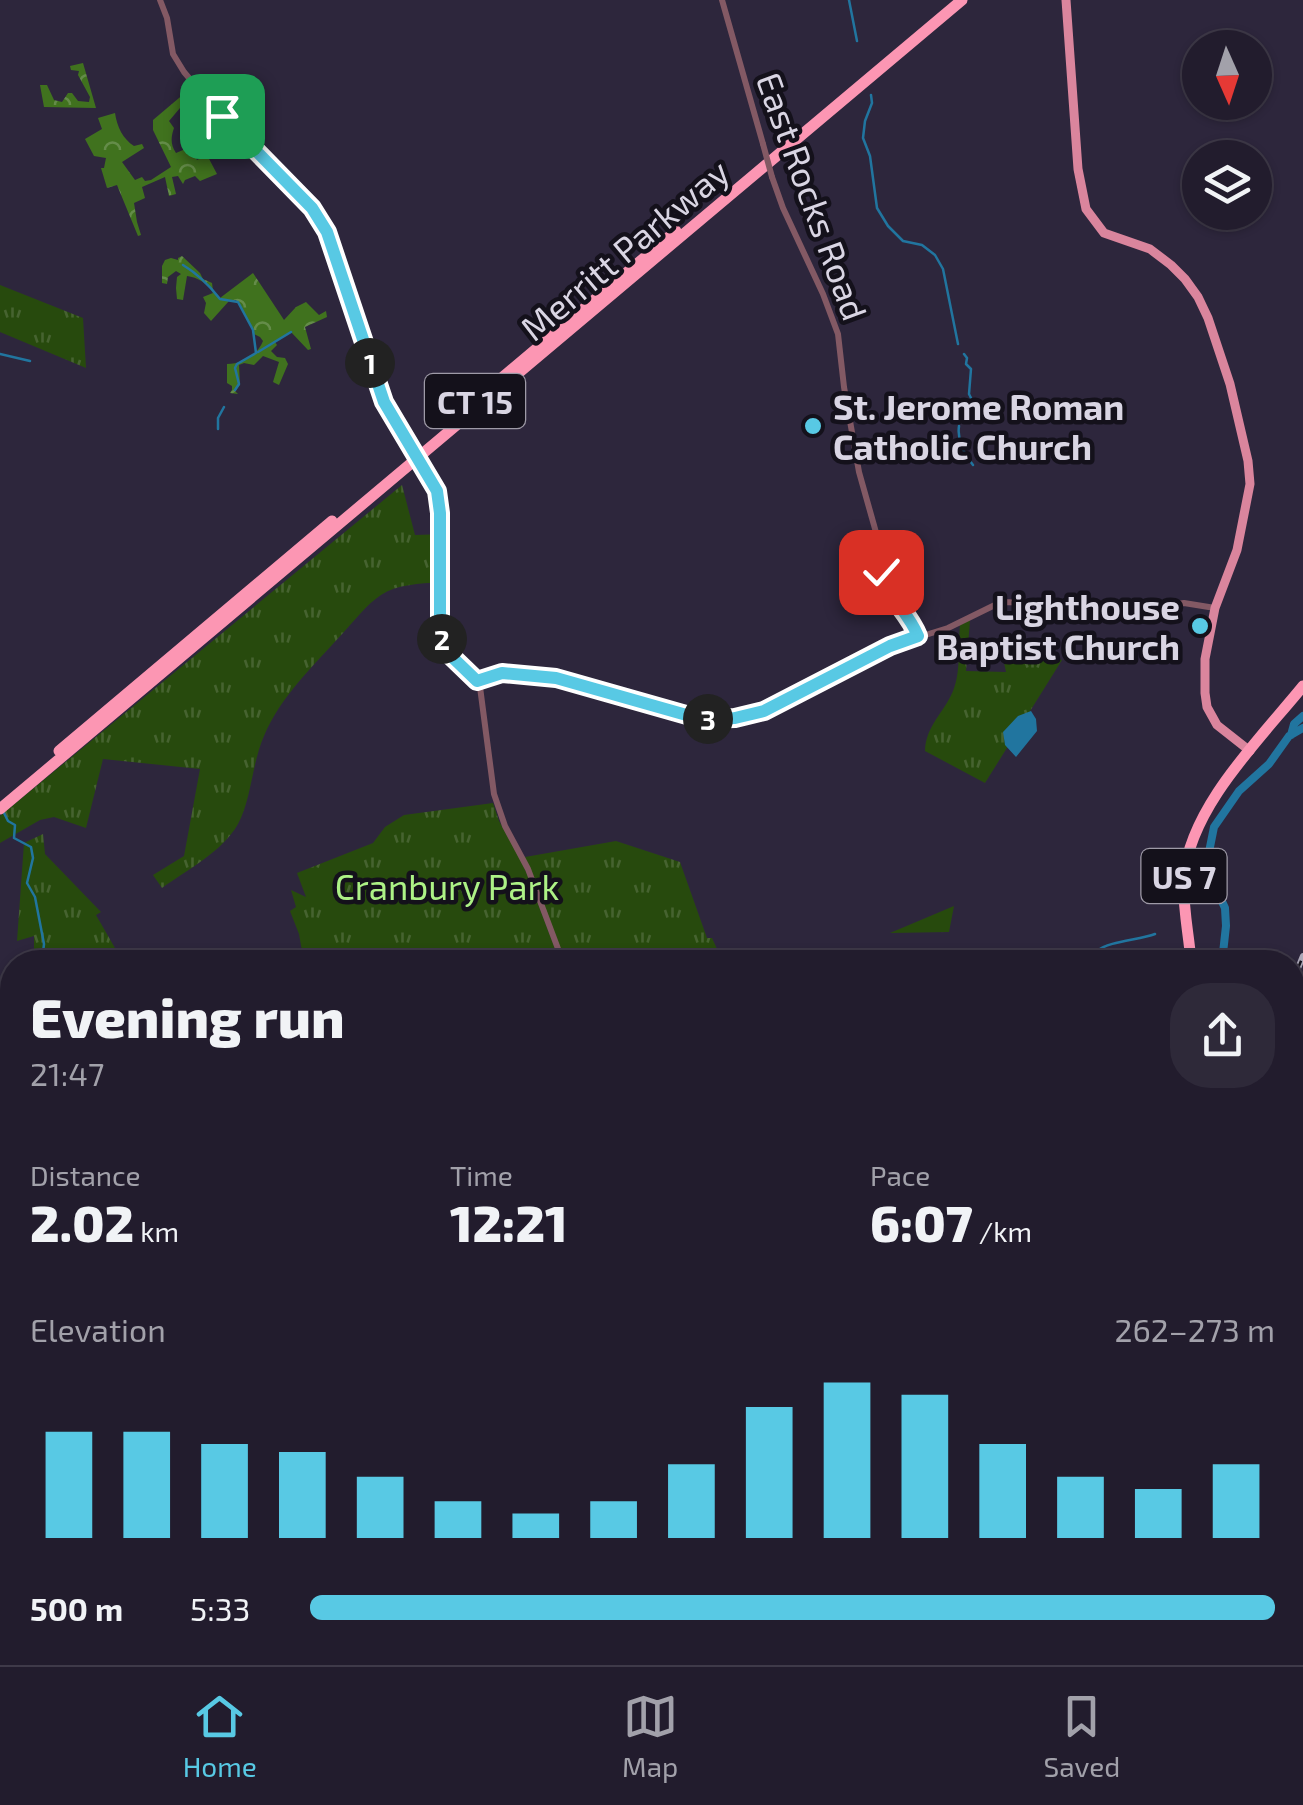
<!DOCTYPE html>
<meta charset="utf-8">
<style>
body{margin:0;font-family:"Exo 2",sans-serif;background:#2e2939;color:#f1f3f6;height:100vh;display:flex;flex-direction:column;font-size:38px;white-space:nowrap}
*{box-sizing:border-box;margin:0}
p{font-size:32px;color:#a2a1aa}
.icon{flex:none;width:55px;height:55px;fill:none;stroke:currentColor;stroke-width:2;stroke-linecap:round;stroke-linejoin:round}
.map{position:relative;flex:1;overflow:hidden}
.sheet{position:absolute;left:0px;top:950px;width:1305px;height:715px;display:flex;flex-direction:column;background:#221c2d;border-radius:40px 40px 0 0;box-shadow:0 2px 8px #0004,0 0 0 2px #3f3a49}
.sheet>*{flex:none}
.needle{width:65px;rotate:177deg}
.controls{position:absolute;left:1182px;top:30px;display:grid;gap:20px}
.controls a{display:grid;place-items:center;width:90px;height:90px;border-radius:50%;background:#221c2d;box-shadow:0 2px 8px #0004,0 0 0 2px #3f3a49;font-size:50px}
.pin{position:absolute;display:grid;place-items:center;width:85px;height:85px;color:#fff;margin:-42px;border-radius:20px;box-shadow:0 5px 15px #0006}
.km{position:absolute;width:50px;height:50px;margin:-25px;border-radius:50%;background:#222;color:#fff;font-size:28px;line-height:50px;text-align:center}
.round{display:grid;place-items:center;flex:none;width:105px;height:105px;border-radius:40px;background:#2e2939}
.summary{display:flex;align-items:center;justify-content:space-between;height:170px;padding:0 30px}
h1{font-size:55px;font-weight:800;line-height:75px}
.stats{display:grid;grid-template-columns:repeat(3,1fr);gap:15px;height:170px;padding:10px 30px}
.stats div{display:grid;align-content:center}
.stats b{font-size:50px;font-weight:800}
.stats small{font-size:28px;font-weight:400}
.stats p{font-size:28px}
.chart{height:280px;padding:20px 30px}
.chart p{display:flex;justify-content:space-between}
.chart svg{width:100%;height:180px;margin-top:10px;stroke:#58c9e4;stroke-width:6}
ul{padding:0 30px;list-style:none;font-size:32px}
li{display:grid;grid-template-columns:160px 120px 1fr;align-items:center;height:75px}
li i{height:25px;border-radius:12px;background:#58c9e4}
.menu{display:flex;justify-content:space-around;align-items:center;height:140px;border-top:2px solid #3f3a49;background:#221c2d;font-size:28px;color:#a2a1aa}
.menu a{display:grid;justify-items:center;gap:5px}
.menu .on{color:#58c9e4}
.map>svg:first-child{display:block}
</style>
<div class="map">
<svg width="1303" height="1665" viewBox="0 0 1303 1665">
<defs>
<pattern id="forest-crowns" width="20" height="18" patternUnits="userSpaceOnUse" patternTransform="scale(2.5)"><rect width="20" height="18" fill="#40721e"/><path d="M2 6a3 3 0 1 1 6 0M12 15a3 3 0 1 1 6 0" fill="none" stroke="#648c49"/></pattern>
<pattern id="park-tufts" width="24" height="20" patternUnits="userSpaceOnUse" patternTransform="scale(2.5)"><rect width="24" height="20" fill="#274a0d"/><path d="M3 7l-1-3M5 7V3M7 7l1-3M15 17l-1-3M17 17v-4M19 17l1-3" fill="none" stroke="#466330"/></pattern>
</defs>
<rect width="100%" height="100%" fill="#2d263c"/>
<path fill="url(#forest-crowns)" d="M83,63L96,108L44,107L40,85H47L54,100L62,102L68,93H72L78,101L89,102L90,97L78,75L79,71L71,70L70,66Z
M192,87L217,116L206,125L199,127L188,113L186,107L180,108L169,121L174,128C171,137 170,144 176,153L190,147L197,160L207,155L217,174L200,181L195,176L185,180L183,184L178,176L172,177L176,194L169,196L165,177L142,187L145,198L134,203L137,222L141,235L138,236L117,185L107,188L101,168H104L106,158L94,156L85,139L102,129L98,118L115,113C117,127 123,139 134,146L142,144L144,148L122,162L135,180L142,177L145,181L151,180L171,167L153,130V120Z
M182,256L200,273L203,279L212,283L213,291L220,298L253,273L284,320L296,307L306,302L319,315L326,311L327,317L305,327L311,349L308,350L291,332L275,342L277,345L271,351L277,357L285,358L288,364L279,385L273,382L279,362L263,356L254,365L244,363L239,365L240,385L235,391L238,394L230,393L232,390V386L227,383V364C242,364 257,356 263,341L260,337L254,334L253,329L236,300L229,301L211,321L204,313L206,303L203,297L213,293C209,284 197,277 187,276L183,300L177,299L176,288L177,277L181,274L176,271L168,277L167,284L162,283V266L165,260L171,258L178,260V258Z"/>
<path fill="url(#park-tufts)" d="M0,285L83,318L86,368L0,332Z
M402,485L415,535L445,534L440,582C419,584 398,584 381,595C366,605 355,620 343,633C315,664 280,697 264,736C252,763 251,801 238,824C222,852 187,870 162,888L153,875L184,856L200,769L103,759L86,828L54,817L40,820L0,843V816Z
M970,620L966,671L1006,672L1001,648H1044L1043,655L1062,660L985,783L925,751C926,725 944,713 953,691C961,672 958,645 960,625Z
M493,803L499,821L522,861L560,962H304L299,934L290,911L296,907L291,890L306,897L297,873L373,843L385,827L404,815Z
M43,834L45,854L101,912L96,915L123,962H34V936L17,941L24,843Z
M616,841L680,862L707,938H712L723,962H565L525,857Z
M954,906L949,932L890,933Z"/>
<path fill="#21759f" d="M1031,711L1036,719L1037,731L1016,757L1005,745L1003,732L1018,716Z
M1296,1505H1303V1651L1298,1645L1295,1627L1299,1592L1293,1532V1509Z"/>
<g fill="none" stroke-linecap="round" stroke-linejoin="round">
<path stroke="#21759f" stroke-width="2.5" d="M849,0L857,41
M871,95L872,103L865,121L863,138L870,156L877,208L888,226L903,241L922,245L935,255L943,269L958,344
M183,265C198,274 209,285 220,299L238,302L253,330L256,353L237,364L235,368L239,384L235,390
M258,352L291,332
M0,354L30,361
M964,354L967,358L966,364L971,369L969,394L976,408L972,416
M959,426C957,440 964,454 973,465
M218,429V418L224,407
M4,813L8,821L15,825L14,838L31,847L33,858L27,883L35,897L44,944L42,962
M1205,894L1216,888
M1096,962L1097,951C1109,941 1139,940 1155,934
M1292,1630H1303
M198,1665L200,1652
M936,1665L940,1652"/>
<path stroke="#21759f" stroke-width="8" d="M1291,735L1294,724L1303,716
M1222,962L1226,926L1225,908L1206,867L1214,827L1239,791L1269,764L1289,736L1303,728
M1127,1652L1133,1665"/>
<path stroke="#835964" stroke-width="6" d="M160,0L167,18L173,54L184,72L222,117L301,196L321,221L355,313L383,402L408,445
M722,0L763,144
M772,177L783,208L823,294L838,334L844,387L859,472L879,543L882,577L889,591L910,617L918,636
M424,467L435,485L440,505V626C445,662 464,660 480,687L494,794L505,826L528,869L563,962
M477,681C525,655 636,704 689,716L721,719L760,713L890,646L948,628L1001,602L1039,603L1095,612L1131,611L1184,603L1215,608
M444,1665L500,1660L522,1652"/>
<path stroke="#da859d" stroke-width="9" d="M1066,0L1078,169L1086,209L1104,233L1150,249L1171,265L1185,279L1198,297L1208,318L1230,384L1248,461L1250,484L1237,550L1215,608L1205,659V693L1207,707L1217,725L1250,751
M0,1404L12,1554
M29,1652L32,1665"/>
<path stroke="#fc96b3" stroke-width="11" d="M484,393L676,231
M59,751L332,521
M0,809L962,0
M1191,962C1189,934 1182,905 1184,877C1190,807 1260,739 1303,686
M1103,1652L1104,1665"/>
<g stroke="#aca8b8" stroke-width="6">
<path id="rail" d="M1292,983L1303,956
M1283,1652L1284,1665"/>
</g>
<use href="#rail" stroke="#14111b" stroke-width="2.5" stroke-dasharray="8" stroke-linecap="butt"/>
<path stroke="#835964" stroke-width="6" d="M763,144L772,177
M408,445L424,467"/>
</g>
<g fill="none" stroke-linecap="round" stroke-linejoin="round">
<g stroke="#fff" stroke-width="20">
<path id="route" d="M222,116L312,208L327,232L384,402L437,491L440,513V631L449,654L477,681L502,673L556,678L690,716L707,719L735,718L764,711L890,646L918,636C908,611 887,597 881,572"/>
</g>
<use href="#route" stroke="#58c9e4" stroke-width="12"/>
</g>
<g fill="#58c9e4" stroke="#14111b" stroke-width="4">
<circle cx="813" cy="426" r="10"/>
<circle cx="1200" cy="626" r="10"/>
</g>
<g text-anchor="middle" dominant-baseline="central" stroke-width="9" stroke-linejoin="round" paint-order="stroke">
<g fill="#14111b" stroke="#9e9aa7" stroke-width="2.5">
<rect x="425" y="374" width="100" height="54" rx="8"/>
<rect x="1141.5" y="849" width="85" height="54" rx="8"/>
</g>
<g font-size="32" font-weight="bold" fill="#d9d5e3">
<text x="475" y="401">CT 15</text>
<text x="1184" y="876">US 7</text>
</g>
<g font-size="35" fill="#d9d5e3" stroke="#14111b">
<text transform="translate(813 196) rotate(70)">East Rocks Road</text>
<text transform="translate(624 249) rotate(-40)">Merritt Parkway</text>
</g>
<g font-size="35" font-weight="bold" fill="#d9d5e3" stroke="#14111b" text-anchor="start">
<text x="833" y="406">St. Jerome Roman<tspan x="833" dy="40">Catholic Church</tspan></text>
<text x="1180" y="606" text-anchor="end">Lighthouse<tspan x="1180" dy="40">Baptist Church</tspan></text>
</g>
<g font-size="35" fill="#adf286" stroke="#14111b">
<text x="447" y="886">Cranbury Park</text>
</g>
</g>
</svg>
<div class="controls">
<a><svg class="needle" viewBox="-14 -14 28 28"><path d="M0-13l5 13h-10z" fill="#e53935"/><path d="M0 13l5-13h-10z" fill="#a2a1aa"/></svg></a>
<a><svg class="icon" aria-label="layers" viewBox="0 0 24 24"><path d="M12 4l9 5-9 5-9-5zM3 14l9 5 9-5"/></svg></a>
</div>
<div class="pin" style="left:222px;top:116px;background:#1e9e55"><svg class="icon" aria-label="arrive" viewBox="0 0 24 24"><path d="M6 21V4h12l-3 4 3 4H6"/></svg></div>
<div class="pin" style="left:881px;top:572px;background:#d93025"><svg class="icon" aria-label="check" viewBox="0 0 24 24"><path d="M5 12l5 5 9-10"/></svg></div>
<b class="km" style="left:370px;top:363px">1</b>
<b class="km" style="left:442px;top:639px">2</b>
<b class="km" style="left:708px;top:719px">3</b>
<section class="sheet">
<div class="summary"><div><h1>Evening run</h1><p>21:47</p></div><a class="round"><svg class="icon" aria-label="share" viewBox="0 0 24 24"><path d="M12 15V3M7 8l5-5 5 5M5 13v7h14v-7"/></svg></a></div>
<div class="stats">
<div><p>Distance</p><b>2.02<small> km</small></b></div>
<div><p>Time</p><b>12:21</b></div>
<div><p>Pace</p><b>6:07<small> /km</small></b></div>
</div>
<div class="chart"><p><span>Elevation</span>262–273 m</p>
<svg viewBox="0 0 160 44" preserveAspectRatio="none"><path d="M5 44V18M15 44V18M25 44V21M35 44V23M45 44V29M55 44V35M65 44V38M75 44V35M85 44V26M95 44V12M105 44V6M115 44V9M125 44V21M135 44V29M145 44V32M155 44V26"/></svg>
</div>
<ul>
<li><b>500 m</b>5:33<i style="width:100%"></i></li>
</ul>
</section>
</div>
<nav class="menu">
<a class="on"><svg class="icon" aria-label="home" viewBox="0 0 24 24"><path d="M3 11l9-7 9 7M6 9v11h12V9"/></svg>Home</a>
<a><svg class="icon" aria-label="map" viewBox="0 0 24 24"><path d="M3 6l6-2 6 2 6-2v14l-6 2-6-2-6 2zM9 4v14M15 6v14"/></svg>Map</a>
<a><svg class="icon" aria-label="saved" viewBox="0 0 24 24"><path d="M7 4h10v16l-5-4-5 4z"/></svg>Saved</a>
</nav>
